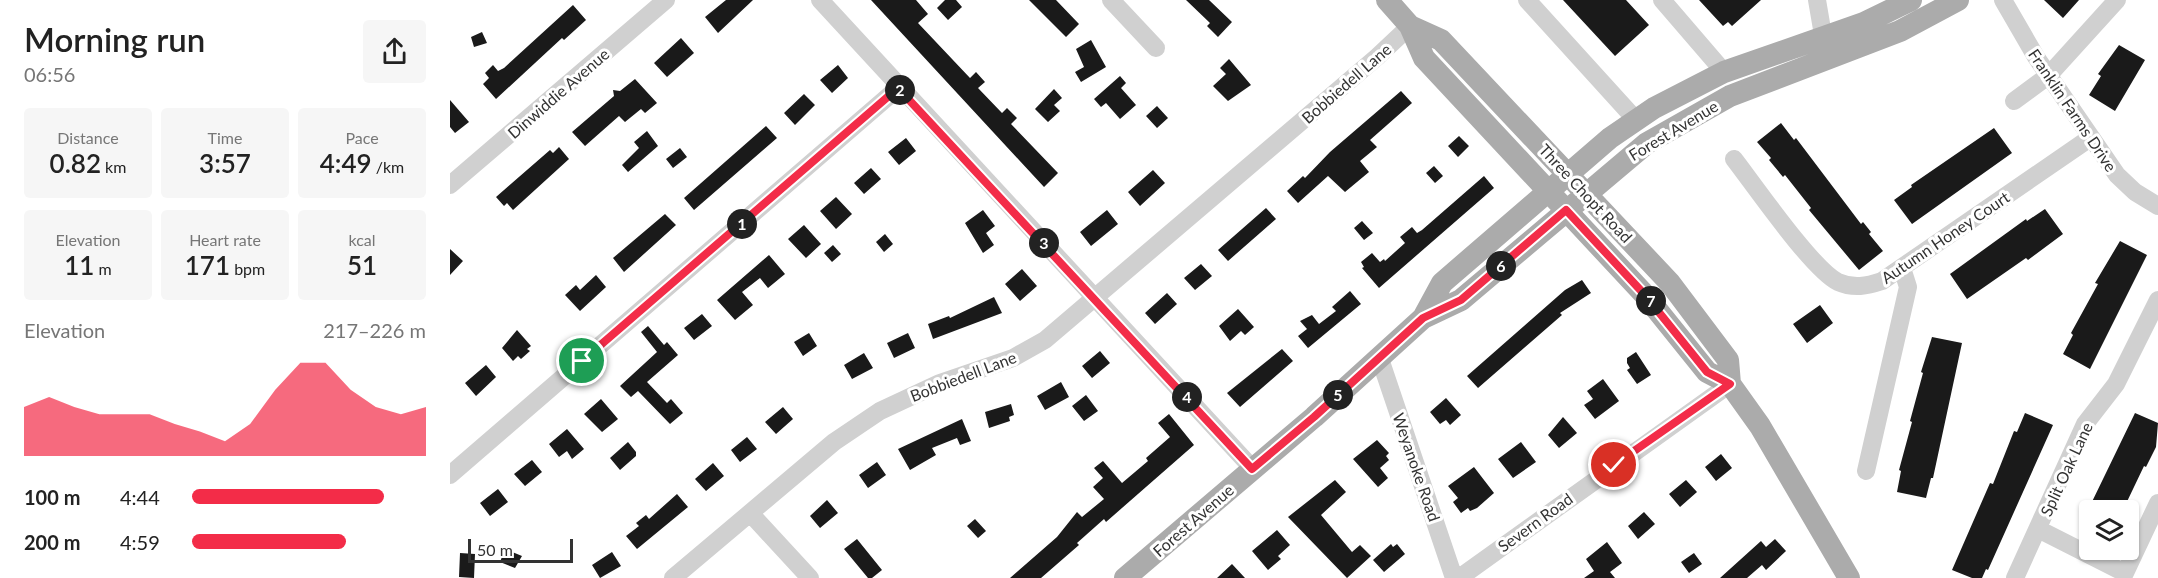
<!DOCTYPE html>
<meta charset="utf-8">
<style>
body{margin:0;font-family:Lato,sans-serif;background:#f6f6f6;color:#222;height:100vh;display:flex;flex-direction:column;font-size:22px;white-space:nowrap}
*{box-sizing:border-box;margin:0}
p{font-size:20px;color:#767676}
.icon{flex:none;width:33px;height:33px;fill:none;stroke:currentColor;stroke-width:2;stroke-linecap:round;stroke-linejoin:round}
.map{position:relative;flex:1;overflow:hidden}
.details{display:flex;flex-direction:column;background:#fff;width:450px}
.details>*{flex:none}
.tools{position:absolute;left:1629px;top:500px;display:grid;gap:12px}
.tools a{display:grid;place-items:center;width:60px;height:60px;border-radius:6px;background:#fff;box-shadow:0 2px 4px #0004;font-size:30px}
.scale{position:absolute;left:18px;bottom:15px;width:105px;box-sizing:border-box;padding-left:6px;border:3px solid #333;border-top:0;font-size:16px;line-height:21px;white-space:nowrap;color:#333;-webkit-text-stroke:4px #fff;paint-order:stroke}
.pin{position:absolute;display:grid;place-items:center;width:51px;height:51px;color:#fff;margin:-26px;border:3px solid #fff;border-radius:50%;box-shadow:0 2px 6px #0007}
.km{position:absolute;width:30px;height:30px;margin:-15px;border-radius:50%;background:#222;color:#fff;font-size:16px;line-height:30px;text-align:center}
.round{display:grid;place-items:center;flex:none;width:63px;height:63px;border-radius:6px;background:#f6f6f6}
.summary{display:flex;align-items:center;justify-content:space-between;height:102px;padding:0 24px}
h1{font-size:33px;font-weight:600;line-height:45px}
.figures{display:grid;grid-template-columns:repeat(3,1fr);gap:9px;height:102px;padding:6px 24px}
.figures div{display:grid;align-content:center;border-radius:6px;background:#f6f6f6;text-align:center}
.figures b{font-size:26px;font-weight:600}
.figures small{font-size:16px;font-weight:400}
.figures p{font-size:16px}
.chart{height:168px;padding:12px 24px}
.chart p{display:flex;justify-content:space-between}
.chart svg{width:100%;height:108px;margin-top:6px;fill:#f32c48;opacity:.7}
ul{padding:0 24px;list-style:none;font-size:20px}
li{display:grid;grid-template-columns:96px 72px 1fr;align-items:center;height:45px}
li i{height:15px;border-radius:8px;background:#f32c48}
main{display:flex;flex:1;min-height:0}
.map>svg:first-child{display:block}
</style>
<main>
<section class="details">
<div class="summary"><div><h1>Morning run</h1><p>06:56</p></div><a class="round"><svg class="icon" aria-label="share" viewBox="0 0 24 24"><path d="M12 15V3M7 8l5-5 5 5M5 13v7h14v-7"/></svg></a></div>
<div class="figures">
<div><p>Distance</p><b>0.82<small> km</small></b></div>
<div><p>Time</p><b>3:57</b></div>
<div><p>Pace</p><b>4:49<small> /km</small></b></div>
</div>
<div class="figures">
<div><p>Elevation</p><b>11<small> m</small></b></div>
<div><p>Heart rate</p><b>171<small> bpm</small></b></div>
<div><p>kcal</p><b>51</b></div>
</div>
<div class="chart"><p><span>Elevation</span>217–226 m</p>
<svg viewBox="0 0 160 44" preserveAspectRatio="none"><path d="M0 44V24L10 20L20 24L30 27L40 27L50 27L60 31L70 34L80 38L90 31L100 17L110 6L120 6L130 17L140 24L150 27L160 24V44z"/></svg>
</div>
<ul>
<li><b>100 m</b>4:44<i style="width:82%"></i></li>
<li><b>200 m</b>4:59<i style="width:66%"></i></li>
</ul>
</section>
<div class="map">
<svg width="1708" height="578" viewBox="0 0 1708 578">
<rect width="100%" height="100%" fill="#fff"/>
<path fill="#1a1a1a" d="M276,0H303L268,33L255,17Z
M421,0H466L478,14L468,23L520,78L526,72L535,82L528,88L552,113L557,108L567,118L561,124L608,173L594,187Z
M495,0H506L512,7L498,20L487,8Z
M579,0H606L629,24L616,37Z
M736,0H759L782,22L768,37L757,26L760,23Z
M1113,0H1176L1199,25L1165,56Z
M1249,0H1311L1282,26L1278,22L1273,26Z
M1594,0H1629L1613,18Z
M123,5L136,20L114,40L112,38L46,99L33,84L39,78L35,73L43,65L48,71L54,68Z
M32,32L37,43L24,47L21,37Z
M231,38L244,53L217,77L204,63Z
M641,40L656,67L631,82L625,72L634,67L626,49Z
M1669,45L1695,60L1665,111L1639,95L1651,76L1648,74Z
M779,59L801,85L778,101L763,86L776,74L770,68Z
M388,65L398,78L382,93L370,80Z
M670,76L676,83L671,88L686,105L670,119L656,103L651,107L644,99Z
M185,79L207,103L195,113L191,109L175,122L169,116L135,146L122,132L164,96L163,90L170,91Z
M604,89L612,98L604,105L610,111L598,122L585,109Z
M951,91L962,103L920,140L927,147L910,161L919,172L895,192L878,176L848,203L837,191L853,176L855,178L880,152Z
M354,94L365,105L345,125L334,113Z
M0,100L19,122L5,133L0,127Z
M707,106L718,118L707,128L696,116Z
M1331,123L1344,140L1346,138L1411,224L1413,222L1421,232L1419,234L1433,251L1409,270L1359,210L1361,208L1335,175L1333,177L1319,160L1321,158L1307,142Z
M316,126L327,138L244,210L234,198Z
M1544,128L1562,153L1462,224L1444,200L1462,187L1461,185Z
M197,131L208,146L178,172L172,165L189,148L184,142Z
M1009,136L1019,146L1008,157L998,146Z
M456,138L466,151L449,165L438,152Z
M109,147L119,159L63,210L57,203L54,206L46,197L100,150L103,153Z
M230,148L237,157L223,168L216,159Z
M984,166L993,176L985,183L976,173Z
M421,168L431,179L414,194L404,183Z
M703,170L715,183L690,206L678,192Z
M1034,176L1044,188L929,288L912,268L914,267L911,262L922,253L930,262L934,259L935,261L955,243L950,237L962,227L967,233L972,230Z
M386,197L402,214L386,229L370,211Z
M816,208L826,219L778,261L768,250Z
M1595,209L1613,234L1578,260L1576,258L1517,299L1500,274L1576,219L1577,221Z
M533,210L545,226L536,233L544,245L533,253L515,223Z
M657,210L668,224L641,246L630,232Z
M215,214L226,225L174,272L163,258Z
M912,221L923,233L914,240L904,228Z
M354,225L371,244L356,258L338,239Z
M435,234L443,244L434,252L426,242Z
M1670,241L1697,255L1640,369L1613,354L1623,335L1621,333L1648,284L1645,283Z
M383,245L391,254L382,262L374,253Z
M0,249L13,261L0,275Z
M319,255L335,274L318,288L310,278L292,292L303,305L285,320L267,300Z
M751,264L762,276L745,290L734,278Z
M572,269L587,286L570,301L555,284Z
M146,275L156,287L130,311L115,295L126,285L130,290Z
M1132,280L1141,293L1110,313L1112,315L1028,388L1017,376L1115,290Z
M900,291L911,304L858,348L848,336L857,329L850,321L862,315L869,324L886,311L882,307Z
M717,293L727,304L705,324L695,313Z
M544,297L552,313L483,339L478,324L499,316L500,318Z
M1370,305L1383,323L1357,343L1343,324Z
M788,309L804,327L795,335L791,331L780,341L769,326Z
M252,314L262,326L244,340L234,328Z
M198,326L214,345L217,342L228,355L197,382L217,403L221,399L233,413L220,424L188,391L181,397L170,386L207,352L191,332Z
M67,330L81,346L77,349L80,351L71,359L68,356L63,361L52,348Z
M359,333L367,346L353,356L344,342Z
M458,333L465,348L444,358L437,343Z
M1482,337L1512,343L1483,478H1481L1476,498L1447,492L1451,471L1449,470L1462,422L1460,421L1473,373L1471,372Z
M832,349L843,361L790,407L777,393Z
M650,351L660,363L642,378L632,366Z
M1186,352L1201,375L1187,384L1177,370L1180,368L1177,363V358Z
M414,353L423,368L402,379L394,365Z
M36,365L46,377L26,396L15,383Z
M1153,379L1169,401L1145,419L1134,405L1143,399L1137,391Z
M611,382L619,397L595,410L587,396Z
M636,395L648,411L634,421L622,406Z
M996,398L1011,415L1000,425L996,420L990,424L980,412Z
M151,399L168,419L152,432L134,414Z
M561,404L564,415L559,417L560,421L539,428L535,412Z
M333,407L343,419L326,434L315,422Z
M1575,413L1603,425L1538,570L1536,569L1532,578H1522L1502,570L1540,483L1543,484L1564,431L1567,432Z
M1685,413L1708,423L1706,447L1696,467L1694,466L1673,510H1638Z
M719,414L744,445L656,522L654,519L627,543L629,545L591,578H560L607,537L627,512L632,517L654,499L643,487L653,478L644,468L653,461L672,483L698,461L696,458L720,437L708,423Z
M1113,417L1127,433L1109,448L1098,435Z
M512,419L521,441L510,445L507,438L482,448L486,455L460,470L448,449Z
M117,429L134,449L122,459L117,451L109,457L99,444Z
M297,437L307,449L290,462L281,450Z
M927,440L939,453L936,456L939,460L930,468L938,478L928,487L903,459Z
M178,442L186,452V456L170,470L160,458Z
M1071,442L1086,462L1063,478L1048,459Z
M1271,454L1282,468L1266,481L1255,467Z
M82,460L92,472L75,486L64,474Z
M427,462L436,475L418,488L409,475Z
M263,463L274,476L256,491L245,479Z
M1024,467L1044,493L1027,508L1020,511L1018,508L1011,513L1003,502L1008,498L998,486Z
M885,480L896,492L871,515L902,552L910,545L921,556L897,578L838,517Z
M1236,480L1247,492L1230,507L1219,494Z
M48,489L58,502L40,516L30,503Z
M227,494L238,507L187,549L176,536L189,526L186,523L196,515L199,519Z
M377,500L388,513L370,528L360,516Z
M1194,512L1205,524L1188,539L1178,526Z
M525,519L536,531L528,538L517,526Z
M827,530L840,545L828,556L831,559L818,570L802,551Z
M407,539L432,570L422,578H418L394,549Z
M1325,539L1336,551L1316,570L1312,565L1297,578H1270L1311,541L1316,547Z
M1157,542L1172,563L1160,572L1165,578H1134L1144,571L1136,559Z
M941,544L943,547L947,544L955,554L934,572L923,560Z
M55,549L72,556L65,568L50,562Z
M162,552L171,566L150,578L142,565Z
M10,553L25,554L24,578L9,577Z
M1244,553L1252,564L1239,573L1231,562Z
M782,564L795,578H767Z"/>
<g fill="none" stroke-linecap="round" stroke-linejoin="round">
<path stroke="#d0d0d0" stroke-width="18" d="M370,0L803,469
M661,0L706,48
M1077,0L1186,120
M1212,0L1274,72
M1367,0L1373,35
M1553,0L1586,57L1667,175L1685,192L1708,206
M1564,101L1598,76L1667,0
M1284,159C1305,186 1362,269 1388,282C1404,289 1417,286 1432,281L1640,138
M0,185L216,0
M929,356L1004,578
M1416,471L1458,287L1452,268
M0,475L448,88
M300,513L360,578
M1588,529L1675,573L1708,503
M223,578L384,442L430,411L490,383L563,358L595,340L927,57L960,26
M1009,578L1280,384
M1565,578L1635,424L1666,384L1708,300"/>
<path stroke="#ababab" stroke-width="22" d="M937,0L960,26L974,58L1195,295L1257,372L1280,384L1310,426L1399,578
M960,26L991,40L1220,283L1278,360L1280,384
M973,318L992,283L1160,138L1204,108L1274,72L1414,23L1461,0
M675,578L864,417L973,318L1011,300L1197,143L1280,96L1450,31L1508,0"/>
</g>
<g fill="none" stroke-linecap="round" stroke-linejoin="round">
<g stroke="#fff" stroke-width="12">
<path id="route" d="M132,361L448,88L802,469L864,417L973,318L1011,300L1116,210L1195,295L1257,372L1280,384L1164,465"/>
</g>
<use href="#route" stroke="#f32c48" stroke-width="8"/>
</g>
<g text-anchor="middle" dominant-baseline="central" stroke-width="6" stroke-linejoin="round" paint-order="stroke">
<g font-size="16" fill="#333" stroke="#fff">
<text transform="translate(896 83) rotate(-41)">Bobbiedell Lane</text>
<text transform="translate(108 93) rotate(-41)">Dinwiddie Avenue</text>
<text transform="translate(1623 110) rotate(56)">Franklin Farms Drive</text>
<text transform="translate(1223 130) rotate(-31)">Forest Avenue</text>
<text transform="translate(1136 193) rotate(47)">Three Chopt Road</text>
<text transform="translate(1495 237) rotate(-34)">Autumn Honey Court</text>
<text transform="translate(513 376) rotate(-21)">Bobbiedell Lane</text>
<text transform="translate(967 467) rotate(71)">Weyanoke Road</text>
<text transform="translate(1616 469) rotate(-65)">Split Oak Lane</text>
<text transform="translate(743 520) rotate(-41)">Forest Avenue</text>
<text transform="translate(1085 522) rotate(-36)">Severn Road</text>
</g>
</g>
</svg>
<div class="tools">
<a><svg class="icon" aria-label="layers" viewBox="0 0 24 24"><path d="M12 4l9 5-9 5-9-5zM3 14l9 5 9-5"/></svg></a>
</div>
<div class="scale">50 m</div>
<div class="pin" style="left:132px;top:361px;background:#1e9e55"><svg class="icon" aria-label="arrive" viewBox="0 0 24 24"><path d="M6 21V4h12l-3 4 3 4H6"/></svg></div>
<div class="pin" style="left:1164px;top:465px;background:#d93025"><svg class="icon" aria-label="check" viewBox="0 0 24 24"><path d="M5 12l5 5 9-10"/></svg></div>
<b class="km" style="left:292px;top:224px">1</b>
<b class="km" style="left:450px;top:90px">2</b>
<b class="km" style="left:594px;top:243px">3</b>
<b class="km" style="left:737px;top:397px">4</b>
<b class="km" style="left:888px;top:395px">5</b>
<b class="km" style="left:1051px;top:266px">6</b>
<b class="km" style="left:1201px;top:301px">7</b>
</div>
</main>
